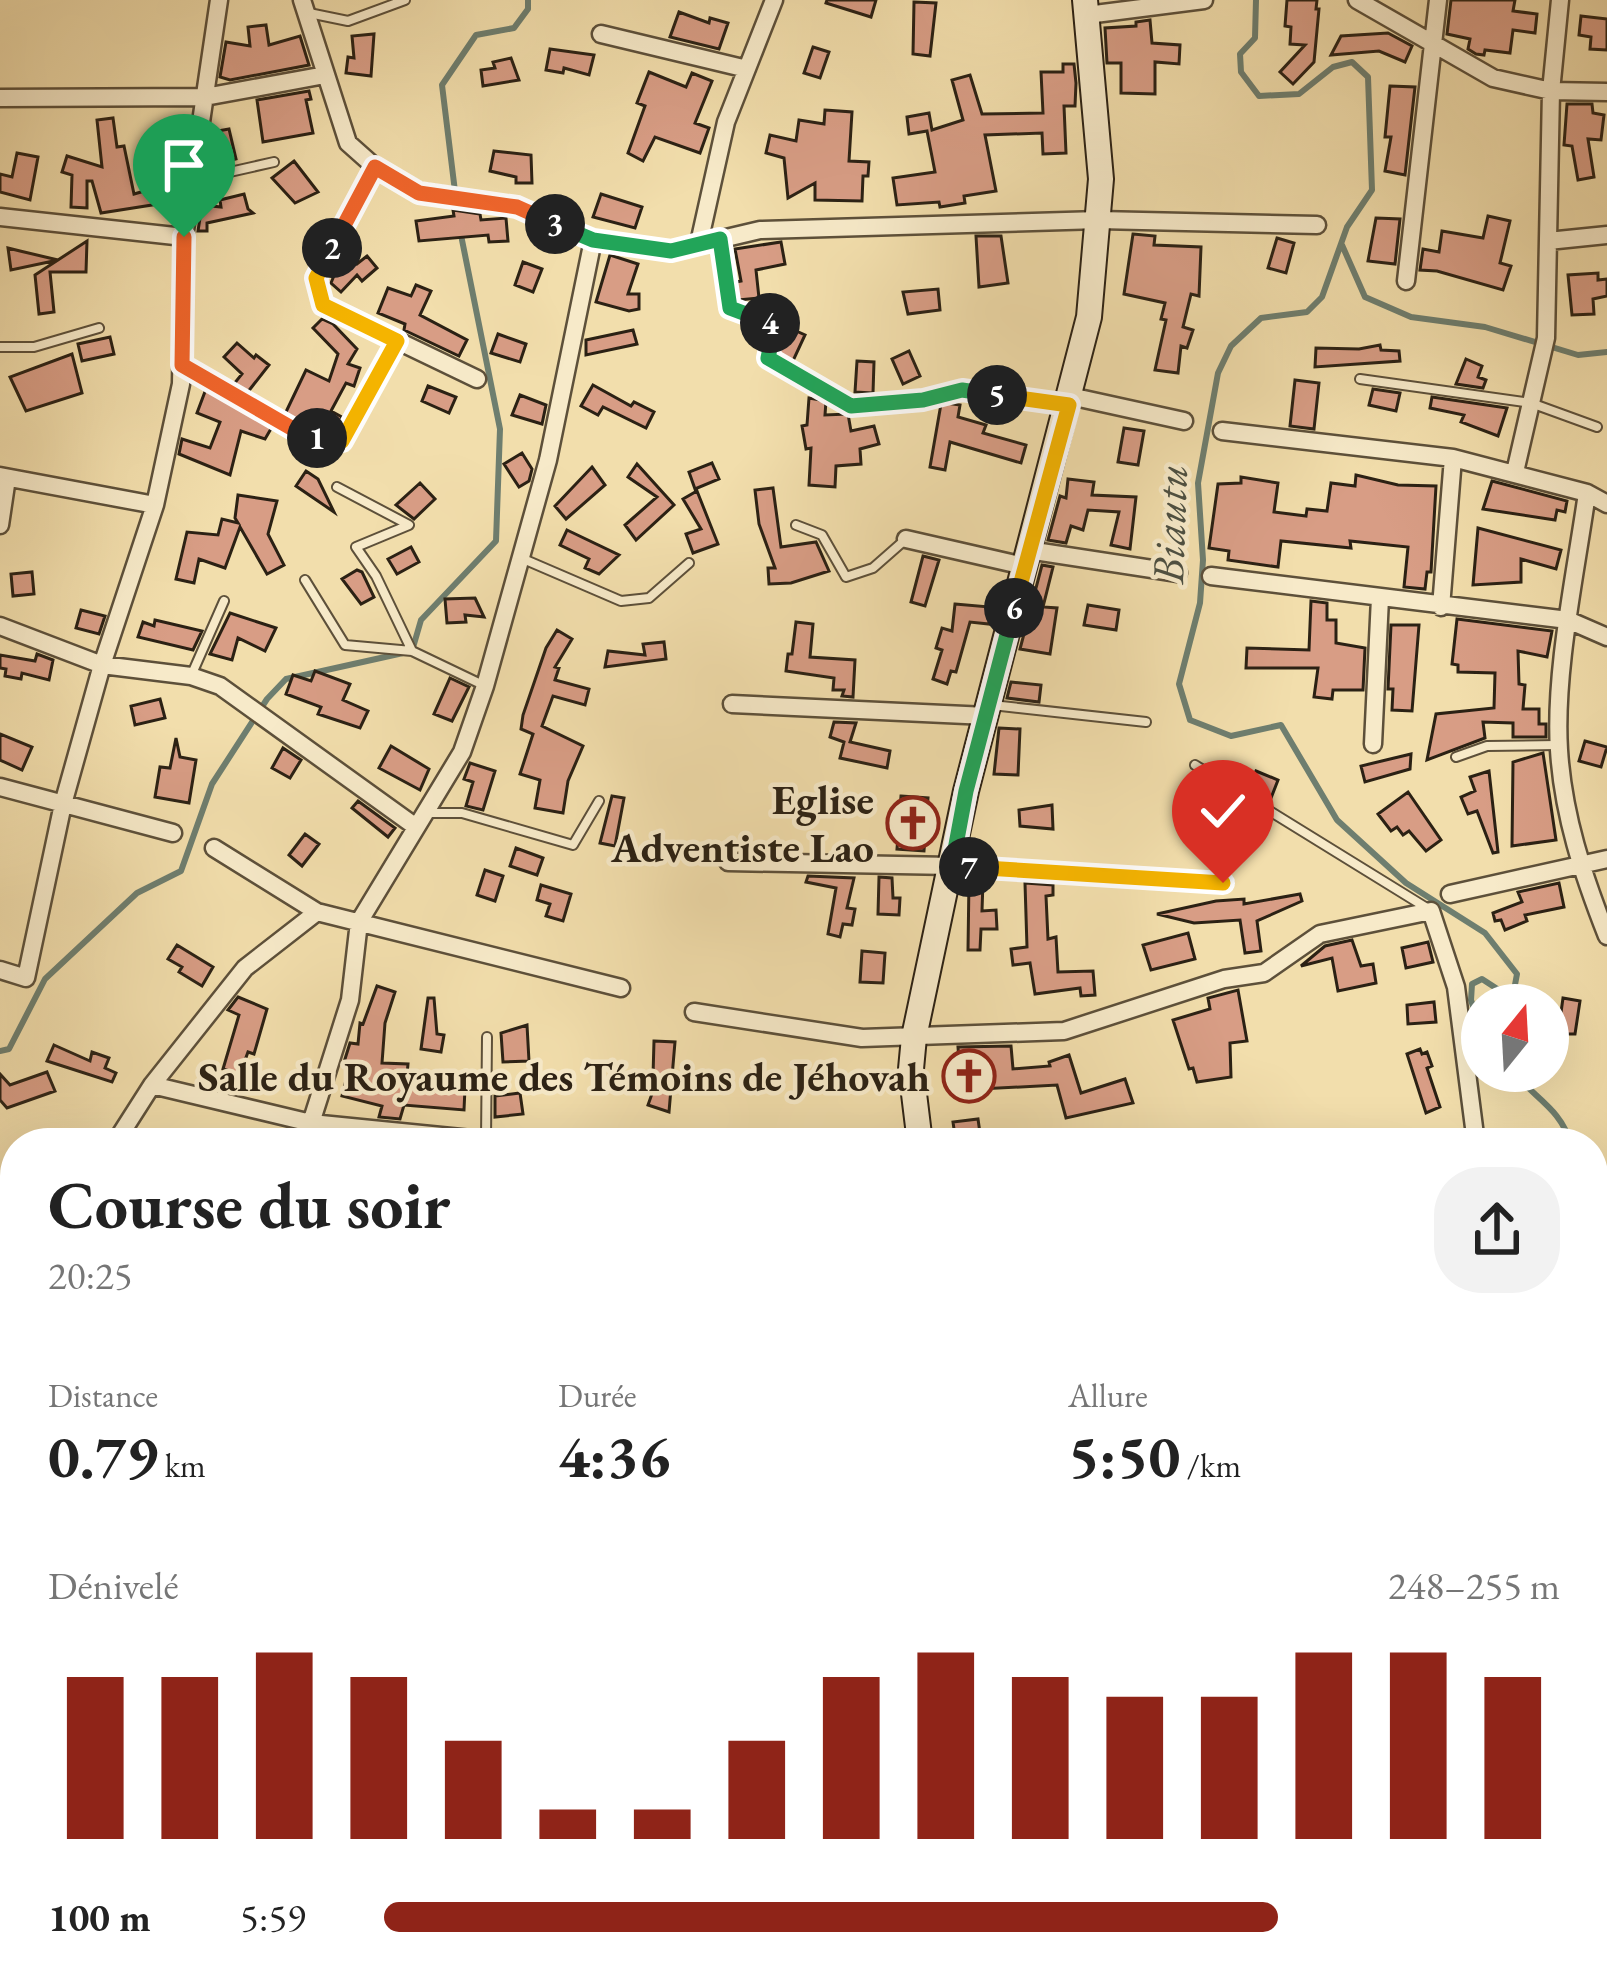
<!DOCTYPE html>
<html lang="fr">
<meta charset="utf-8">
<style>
body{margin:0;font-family:"EB Garamond",serif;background:#f2f2f2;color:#222;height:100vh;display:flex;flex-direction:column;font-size:45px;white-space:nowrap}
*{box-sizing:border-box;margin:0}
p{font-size:39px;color:#767676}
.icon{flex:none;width:66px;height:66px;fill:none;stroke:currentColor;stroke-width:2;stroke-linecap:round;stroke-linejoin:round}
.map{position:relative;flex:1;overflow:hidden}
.sheet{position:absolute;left:0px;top:1128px;width:1608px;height:861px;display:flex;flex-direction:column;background:#fff;border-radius:48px 48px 0 0;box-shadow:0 12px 48px #0002}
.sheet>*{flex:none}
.needle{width:78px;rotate:18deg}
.tools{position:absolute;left:1461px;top:984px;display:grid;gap:24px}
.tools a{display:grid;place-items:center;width:108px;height:108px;border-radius:50%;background:#fff;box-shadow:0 12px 48px #0002;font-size:60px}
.pin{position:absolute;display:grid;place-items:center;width:102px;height:102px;color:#fff;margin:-123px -51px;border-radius:50% 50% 50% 0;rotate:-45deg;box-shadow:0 0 12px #0007}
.pin .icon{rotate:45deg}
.km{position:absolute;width:60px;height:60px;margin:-30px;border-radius:50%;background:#222;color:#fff;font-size:33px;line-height:60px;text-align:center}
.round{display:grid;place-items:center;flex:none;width:126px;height:126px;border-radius:48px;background:#f2f2f2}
.summary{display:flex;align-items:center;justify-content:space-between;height:204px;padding:0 48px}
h1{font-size:66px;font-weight:700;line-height:90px}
.stats{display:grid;grid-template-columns:repeat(3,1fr);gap:18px;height:204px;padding:12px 48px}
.stats div{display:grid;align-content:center}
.stats b{font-size:60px;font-weight:700}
.stats small{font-size:33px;font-weight:400}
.stats p{font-size:33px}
.chart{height:336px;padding:24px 48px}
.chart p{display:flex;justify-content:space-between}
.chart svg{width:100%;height:216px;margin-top:12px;stroke:#8f2418;stroke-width:6}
ul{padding:0 48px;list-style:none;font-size:39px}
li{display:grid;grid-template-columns:192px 144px 1fr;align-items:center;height:90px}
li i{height:30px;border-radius:15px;background:#8f2418}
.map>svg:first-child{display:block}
</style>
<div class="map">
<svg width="1607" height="1987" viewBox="0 0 1607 1987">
<rect width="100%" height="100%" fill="#f2deac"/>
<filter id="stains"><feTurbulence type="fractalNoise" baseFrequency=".00167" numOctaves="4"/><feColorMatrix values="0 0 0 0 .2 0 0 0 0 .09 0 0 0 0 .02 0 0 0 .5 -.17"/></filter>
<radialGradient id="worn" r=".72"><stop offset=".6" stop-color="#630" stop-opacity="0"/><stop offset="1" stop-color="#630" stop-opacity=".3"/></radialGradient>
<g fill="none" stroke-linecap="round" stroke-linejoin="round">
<path stroke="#6e7e6f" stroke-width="6" d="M1256,0L1255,38L1240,54L1241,72L1259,96L1299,94L1333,67L1352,62L1368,77L1372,190L1347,227L1322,297L1307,312L1261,318L1231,346L1218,373L1198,483L1203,560L1200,603L1179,684L1190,720L1231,736L1281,725L1337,820L1406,883L1485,933L1517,974L1514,990L1502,992L1482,979L1472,984L1471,1000L1482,1034
M458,216L442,85L476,35L514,28L528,9V0
M1342,245L1365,297L1411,317L1485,327L1578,355L1607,352
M0,1051L9,1049L45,979L137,893L181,871L212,784L267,699L286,679L412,651L421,620L496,541L500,429L461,235
M1513,1071C1531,1096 1562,1109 1570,1143
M1593,1692L1607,1720"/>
</g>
<path fill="#d89d85" stroke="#2b2114" stroke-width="3" d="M827,0H876L871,17L826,3Z
M1287,0H1317L1316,9H1319L1314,62L1293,84L1280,72L1305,45L1290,44L1291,27L1285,26Z
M1451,0H1515L1513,11L1537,14L1535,33L1513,30L1510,53L1485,50L1484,55L1476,54L1468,49L1470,39L1447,34Z
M914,2L936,3L930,56L913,54Z
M679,12L709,23L710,18L728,23L719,49L670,37Z
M1581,16L1607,19V50L1590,49L1591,37L1579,35Z
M1150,20L1152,43L1180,45L1179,64L1155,62V94L1121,93V63H1107L1105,28L1136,26V22Z
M266,25L269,45L300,36L309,65L230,80L220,77L226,42L250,46L248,27Z
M1388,33L1412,46L1405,62L1379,51L1331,55L1341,36Z
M374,34L371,76L346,73L348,57L354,58L352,36Z
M813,47L829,52L820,78L804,73Z
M550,49L594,55L589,75L564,68L563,73L546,70Z
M511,58L519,80L483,86L481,70L495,68L493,62Z
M1063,64H1074L1076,83L1075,106H1064L1066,153L1043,154L1042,133L985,135L996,191L964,196L965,203L940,207L939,202L897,205L893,178L935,172L927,131L909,134L907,117L929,113L932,130L963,120L952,80L970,75L982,114L1043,113L1041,72H1063Z
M649,72L686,87L692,73L712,81L695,123L709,128L700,153L655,137L643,161L628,153L645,106L637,103Z
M1390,86L1415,87L1405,175L1385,171L1391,137H1385Z
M309,91L311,99L306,100L313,133L263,142L257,100Z
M1567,104H1592L1593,113L1604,115L1601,140L1588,139L1594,177L1578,180L1572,146L1564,145Z
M825,110L852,112L849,161L869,162L868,176H863L862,201L815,200V183L788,198L784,158L766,153L770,135L796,141L799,120L824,124Z
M113,118L117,147L124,146L134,194L165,185L171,202L101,213L92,181H87V208L71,207L72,175L62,172L67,156L102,167L97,120Z
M229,129L236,159L213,165L210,151L212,132Z
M180,134L181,151L155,153L153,136Z
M494,151L531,155L532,183H516V177L490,171Z
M17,153L38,157L30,200L0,192V174L12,177Z
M294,161L318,192L295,203L272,178Z
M244,194L248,209L253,213L207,223V231H198L202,205L221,207L220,200Z
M601,194L642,207L635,228L593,217Z
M453,210L480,214L481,220L506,218L508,241L489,242L488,235L419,241L416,221L454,216Z
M1488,216L1510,221L1500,263L1511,266L1503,290L1437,271L1420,270L1423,249L1439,252L1442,231L1483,238Z
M1376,218L1400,219L1395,264L1368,261Z
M1133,234L1155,236L1154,245L1201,247L1199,296L1191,294L1183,327L1193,330L1187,348L1181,346L1178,373L1155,370L1166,320L1161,319L1165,303L1124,294Z
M976,236H1001L1008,283L979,287Z
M1277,238L1294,243L1286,273L1268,268Z
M87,241L86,272H50L54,312L39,314L35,275Z
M781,242L785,264L756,270L759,298L738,300L736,282L741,281L735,249Z
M8,248L20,251L58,260L11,270Z
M610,255L638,264L628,294H639V309L629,311L596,302Z
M367,256L377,268L362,281L357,275L341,292L331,283L339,263L343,266L353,259L357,264Z
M523,262L542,269L533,292L515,285Z
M1598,273V280L1607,279V296L1593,299L1594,314L1572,315L1568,275Z
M416,285L431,291L420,315L467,340L459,356L404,330L405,324L378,313L388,288L411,296Z
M938,289L940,310L908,314L903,292Z
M322,319L333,324L357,349L348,364L360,368L354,386L346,383L331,411L342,417L334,432L306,417L302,424L285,414L306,370L329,381L338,354L313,328Z
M783,325L805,335L792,363L777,355Z
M633,330L637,344L586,355V340Z
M498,334L526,344L520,362L491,353Z
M110,337L114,354L82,361L78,344Z
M237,343L254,358L256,355L269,365L247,393L233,385L242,374L224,357Z
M1380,345L1381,350L1399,351L1400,361L1315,367L1316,348L1359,349Z
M909,351L920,376L903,384L892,359Z
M72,354L82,393L26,411L10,377Z
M1466,359L1482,366L1478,377L1486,380L1483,388L1456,384Z
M857,361L874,362L873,393L855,392Z
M1295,380L1319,383L1314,429L1290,426Z
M593,385L631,406L634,402L654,412L646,428L603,407L598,415L581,406Z
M428,386L456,397L449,413L422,401Z
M206,389L272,427L265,439L241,431L230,475L179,454L182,439L210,448L220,422L197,413Z
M1373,389L1400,393L1396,411L1369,405Z
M520,395L546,405L542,424L512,415Z
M1432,397L1507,408L1498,436L1461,422L1464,415L1430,408Z
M809,398L826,401L825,415L848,414L851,431L874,426L879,444L860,449L861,464L836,466L835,487L809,485L811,448L806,449L802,426L807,425Z
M946,403L960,405L958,417L986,425L983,433L1026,445L1021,463L950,442L945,470L930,467L941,404Z
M1124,428L1144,431L1138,465L1118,462Z
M522,453L532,469L529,481L519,487L504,464Z
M712,463L719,479L695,489L689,472Z
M637,464L674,505L636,540L625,525L657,497L628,477Z
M592,467L605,485L566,519L555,506Z
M306,471L318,479L334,512L296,486Z
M1356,475L1398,485L1436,486L1431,572H1427L1425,589L1404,587L1408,547L1350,541L1351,548L1281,541L1278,567L1228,560L1229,551L1209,548L1218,484L1241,483V477L1278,483L1274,512L1306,516L1307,509L1327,511L1331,483L1355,486Z
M1068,479L1094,482L1092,495L1136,497L1130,549L1111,545L1119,512L1088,510L1083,530L1071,526L1066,543L1048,540L1060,496L1066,498Z
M1492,481L1567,501L1565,512L1557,510L1555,520L1483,509Z
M420,483L435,499L414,519L396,505Z
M773,488L781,547L816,542L829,571L791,583L769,584L768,568H775L759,524L755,490Z
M697,491L718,544L693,553L686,534L701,529L683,499Z
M238,495L277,501L268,534L284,565L267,574L240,527L225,568L199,559L194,583L176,579L187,532L218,535L222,519L238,523L235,518Z
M1478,528L1561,550L1556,569L1521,559V582L1473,585Z
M567,530L619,555L599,574L585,568L589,559L560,545Z
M411,547L419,562L397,574L388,559Z
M923,556L939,560L925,606L911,602Z
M1042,565L1053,567L1043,607L1057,608L1050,654L1020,649Z
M357,570L362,572L374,597L361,604L342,579Z
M32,572L34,594L13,596L11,574Z
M475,598L484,617L465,615L466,622L447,623L445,599Z
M1311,601L1327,603V620H1336V643L1365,648L1363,690H1333L1332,699L1314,697L1318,668H1246L1247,648L1309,650Z
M955,604L990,607L989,624L970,622L956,672L951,671L947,684L933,679L942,650L936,648L942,628L952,631Z
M1088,605L1119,610L1116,630L1084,625Z
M81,610L105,616L99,634L76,628Z
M230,613L276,628L265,651L238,638L232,660L210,654Z
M1457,619L1552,631L1547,657L1518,651L1519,684L1525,685L1523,709H1539V724H1546V737H1513V723L1483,722L1485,738L1427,760L1436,714L1494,708L1495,673L1458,672V665L1452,664Z
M155,620L202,631L193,650L138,637L143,622L154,626Z
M796,622L813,624L810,657L855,660L853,697L842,696L844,690H833L834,678L786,671L788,654H792Z
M1391,625H1419L1412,711L1392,710L1393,689H1388Z
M557,630L572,639L555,667L559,668L555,680L589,689L585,705L553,696L542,726L583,746L568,781L563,813L535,808L540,780L520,774L533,734L521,729L523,715L546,648Z
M664,642L666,659L605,667L608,651L645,655L643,644Z
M37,654L53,660L49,680L22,673L21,679L5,676L6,669L0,668V655L35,661Z
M315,671L350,684L343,700L368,711L360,728L318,714L321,707L286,694L293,675L311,681Z
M450,678L469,687L452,721L434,714Z
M1011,682L1041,685L1039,702L1007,698Z
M160,699L165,718L135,725L131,706Z
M834,722L856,723L850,742L890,751L887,768L840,758L844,742L830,737Z
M999,728L1020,729L1018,775L994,774Z
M0,734L32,747L22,770L0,760Z
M176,738L180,757L196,760L189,803L155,797L160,767L170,768Z
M1585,741L1607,747L1601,767L1579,761Z
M391,746L429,769L420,790L379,768Z
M283,748L301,760L290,778L272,768Z
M1543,753L1556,840L1512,846L1513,762Z
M1411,754L1410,769L1365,782L1361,766Z
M470,763L495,771L483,810L466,806L473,782L464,779Z
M1256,771L1278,780L1271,798L1249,789Z
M1489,771L1498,852L1493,853L1477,811L1468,814L1461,797L1475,791L1470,777Z
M1408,792L1441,840L1426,851L1409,831L1403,835L1397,827L1391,831L1378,814Z
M612,796L624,798L615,846L600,843Z
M901,796L928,798L924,851L897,849Z
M358,801L395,828L388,837L352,808Z
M1052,805L1053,829L1020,826L1019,810Z
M1256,812L1265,818L1266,831H1238V813Z
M305,834L319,844L302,866L289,855Z
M516,848L543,858L537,875L510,866Z
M485,870L503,876L495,901L477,895Z
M808,876L854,878L847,908L855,909L852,925L843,924L840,937L828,934L836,888L806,882Z
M879,877L892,878L893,898H900L899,915L878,914Z
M969,880L983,881L982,911L996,910L997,929H981L980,950H968Z
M1025,883L1053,885V895L1046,896L1048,939L1056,937L1058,972L1093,971L1095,995L1081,996L1080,988L1035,994L1030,963L1013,965L1011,949L1027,947Z
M1559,883L1564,907L1525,915L1527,921L1505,930L1501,920L1495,921L1493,913L1522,902L1518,892Z
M541,885L571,894L563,921L546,916L550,904L537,900Z
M1300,894L1302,901L1257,921L1261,951L1245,953L1240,920L1194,923L1157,914L1216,901L1244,899V904Z
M1188,933L1195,959L1151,970L1143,945Z
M1352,940L1361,966L1373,964L1376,983L1338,991L1332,958L1301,966L1325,946Z
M1428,942L1433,962L1406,968L1402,948Z
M177,945L213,967L202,986L179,972L182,967L168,959Z
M862,951L885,953L883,983L860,982Z
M377,986L395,992L385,1023L382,1063L408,1064L407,1075L426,1081L424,1086L465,1088L464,1110L404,1105L400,1119L379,1117L382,1106L342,1096L350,1064L344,1063L345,1059L350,1043L358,1044L360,1023L363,1024Z
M1238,990L1247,1041L1230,1043L1231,1077L1197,1082L1193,1068L1189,1069L1173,1020L1210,1009L1208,998Z
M238,997L267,1009L254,1054L248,1052L240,1074L223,1069L239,1015L228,1010Z
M428,998H434L437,1034L444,1035L441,1052L421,1049Z
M1563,998L1580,1001L1575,1034H1558Z
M1434,1002L1436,1022L1408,1024L1407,1005Z
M527,1025L529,1061L503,1062L501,1033Z
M654,1041L675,1042L669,1112L648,1105L658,1077L653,1076Z
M54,1045L90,1061L92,1052L109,1058L105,1068L116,1073L112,1082L47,1061Z
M1011,1046L1013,1069L1050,1066L1049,1062L1069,1055L1081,1093L1125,1079L1133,1103L1066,1118L1057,1085L961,1090L958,1047Z
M1420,1049L1422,1054L1427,1052L1432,1066L1427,1068L1440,1107L1426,1113L1407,1054Z
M47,1072L55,1091L7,1108L0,1100V1074L10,1085Z
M520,1093L523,1114L495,1117V1096Z
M978,1119L981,1140L956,1143L953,1122Z
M0,1599L15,1602V1635H0Z"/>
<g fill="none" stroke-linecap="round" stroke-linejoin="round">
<g stroke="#5d503a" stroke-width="12">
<path id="lane" d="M309,13L348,21L405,0
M194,180L274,162
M720,240L730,308L775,324L768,359L851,406L923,400L962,390L1061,404
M0,347H34L99,328
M183,366L307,437L342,441L396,342
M1360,379L1531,403L1597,427
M337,487L409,525L356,547L376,576L412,651
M796,525L822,535L846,577L873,568L906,539
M521,558L621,601L649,598L689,563
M305,580L345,645L412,651L483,685
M191,676L224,601
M992,705L1146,722
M1456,757L1487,746L1557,745
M1195,765L1430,910
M426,813H462L573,845L599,801
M486,1139L487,1037
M0,1385L15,1386
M0,1799L15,1801"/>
</g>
<g stroke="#5d503a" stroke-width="21">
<path id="street" d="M302,0L348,143L375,167L419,192L517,207L593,240L671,251L760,230L1099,220L1317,225
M1357,0L1493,78L1551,91L1607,92
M1087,15L1204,0
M601,34L747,69
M0,98L205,97L325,75
M375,167L317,278L323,305L477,379
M0,217L184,237
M1548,241L1607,235
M699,243L726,122L774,0
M1406,281L1438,0
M1070,396L1184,421
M1222,431L1453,458L1587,493L1607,504
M1515,472L1546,338L1551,91L1560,0
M0,476L155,505
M1587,493C1576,572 1554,672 1559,750C1563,815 1583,875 1607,936
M0,525L7,478
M906,539L1024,566
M1028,550L1178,573
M1211,576L1568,620L1607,637
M1441,607L1453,458
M0,626L102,665L191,676L220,686L416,827
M732,704L987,716
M1373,744L1380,598
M0,787L173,833
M214,848L317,912L621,988
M728,862L952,866L1224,883
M1450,894L1607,859
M0,970L26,978L63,804L102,665L155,505L181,384L184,237L219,0
M694,1012L862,1038L1064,1031L1224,979L1264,973L1320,934L1431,911L1456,987L1476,1143
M152,1085L311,1123L511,1143
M115,1143L152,1085L245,968L317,912
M308,1143L311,1123L350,1000L359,922L462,752L485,686L548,460L593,240
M0,1283L15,1263
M1593,1381L1607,1383
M0,1462L6,1474L15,1536
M1593,1780L1607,1867
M647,1974V1987
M1255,1974L1256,1987
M23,1987L26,1974
M315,1987L316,1974"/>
</g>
<g stroke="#2b2114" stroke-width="28">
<path id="secondary" d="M920,1143L911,1069L914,1037L966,791L1089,317L1101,179L1085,0
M890,1987L892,1974"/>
</g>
<use href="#lane" stroke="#f7eac9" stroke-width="8"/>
<use href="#street" stroke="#f7eac9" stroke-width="16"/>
<use href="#secondary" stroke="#f7eac9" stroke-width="24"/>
</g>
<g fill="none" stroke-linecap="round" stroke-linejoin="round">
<g stroke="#fff" stroke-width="24">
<path id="split-1" d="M184,237L182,365L307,437L317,438"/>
</g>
<g stroke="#fff" stroke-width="24">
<path id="split-2" d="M317,438L342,441L397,341L323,305L316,278L332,248"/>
</g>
<g stroke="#fff" stroke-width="24">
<path id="split-3" d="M332,248L375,167L419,193L517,207L555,224"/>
</g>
<g stroke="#fff" stroke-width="24">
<path id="split-4" d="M555,224L593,240L671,251L720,239L730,308L770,323"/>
</g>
<g stroke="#fff" stroke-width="24">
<path id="split-5" d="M770,323L775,324L768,358L851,406L923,400L962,390L997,395"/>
</g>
<g stroke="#fff" stroke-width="24">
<path id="split-6" d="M997,395L1069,405L1014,608"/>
</g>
<g stroke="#fff" stroke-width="24">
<path id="split-7" d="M969,867L952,866L966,791L1014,608"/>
</g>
<g stroke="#fff" stroke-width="24">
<path id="split-8" d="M969,867L1223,883"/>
</g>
<use href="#split-1" stroke="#f0652b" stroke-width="15"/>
<use href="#split-2" stroke="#f5b400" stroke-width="15"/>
<use href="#split-3" stroke="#f0652b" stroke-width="15"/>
<use href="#split-4" stroke="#22a559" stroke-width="15"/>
<use href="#split-5" stroke="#22a559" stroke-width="15"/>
<use href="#split-6" stroke="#f5b400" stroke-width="15"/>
<use href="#split-7" stroke="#22a559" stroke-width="15"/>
<use href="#split-8" stroke="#f5b400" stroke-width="15"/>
</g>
<defs>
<g id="church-ring" transform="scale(2.7)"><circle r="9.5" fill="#f7eac9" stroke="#8f2418" stroke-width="1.5"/><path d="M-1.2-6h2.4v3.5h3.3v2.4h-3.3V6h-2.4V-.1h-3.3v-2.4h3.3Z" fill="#8f2418"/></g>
</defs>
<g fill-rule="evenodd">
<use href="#church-ring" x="913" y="823"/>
<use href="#church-ring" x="969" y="1076"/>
</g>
<g text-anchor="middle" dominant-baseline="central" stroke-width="9" stroke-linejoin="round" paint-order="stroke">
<g font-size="42" font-weight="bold" fill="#2b2114" stroke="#f7eac9" text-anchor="end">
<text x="874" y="799">Eglise<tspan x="874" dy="48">Adventiste Lao</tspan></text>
<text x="930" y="1076">Salle du Royaume des Témoins de Jéhovah</text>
</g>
<g font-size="45" font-style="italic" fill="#4d5042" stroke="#f7eac9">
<text transform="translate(1169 524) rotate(-88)">Biautu</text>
</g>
</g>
<rect width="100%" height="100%" filter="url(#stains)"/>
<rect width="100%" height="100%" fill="url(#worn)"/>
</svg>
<div class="tools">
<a><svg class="needle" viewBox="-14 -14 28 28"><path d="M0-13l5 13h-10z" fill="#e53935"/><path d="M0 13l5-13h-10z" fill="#767676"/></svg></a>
</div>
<div class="pin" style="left:184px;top:237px;background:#1e9e55"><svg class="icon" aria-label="arrive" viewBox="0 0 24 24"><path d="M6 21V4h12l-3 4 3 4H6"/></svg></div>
<div class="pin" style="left:1223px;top:883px;background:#d93025"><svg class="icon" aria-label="check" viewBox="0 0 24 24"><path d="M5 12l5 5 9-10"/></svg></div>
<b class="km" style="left:317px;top:438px">1</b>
<b class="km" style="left:332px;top:248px">2</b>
<b class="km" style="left:555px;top:224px">3</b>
<b class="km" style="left:770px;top:323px">4</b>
<b class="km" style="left:997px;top:395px">5</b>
<b class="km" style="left:1014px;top:608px">6</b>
<b class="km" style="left:969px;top:867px">7</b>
<section class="sheet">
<div class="summary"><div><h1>Course du soir</h1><p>20:25</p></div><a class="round"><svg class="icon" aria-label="share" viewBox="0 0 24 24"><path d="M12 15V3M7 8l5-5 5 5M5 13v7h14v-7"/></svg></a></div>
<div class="stats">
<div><p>Distance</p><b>0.79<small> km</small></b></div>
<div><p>Durée</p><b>4:36</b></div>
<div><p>Allure</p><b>5:50<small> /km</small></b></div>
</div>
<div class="chart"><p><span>Dénivelé</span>248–255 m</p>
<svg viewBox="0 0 160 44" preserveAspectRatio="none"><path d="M5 44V11M15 44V11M25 44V6M35 44V11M45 44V24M55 44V38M65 44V38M75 44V24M85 44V11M95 44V6M105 44V11M115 44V15M125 44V15M135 44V6M145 44V6M155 44V11"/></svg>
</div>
<ul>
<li><b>100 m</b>5:59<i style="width:76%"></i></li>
</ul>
</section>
</div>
